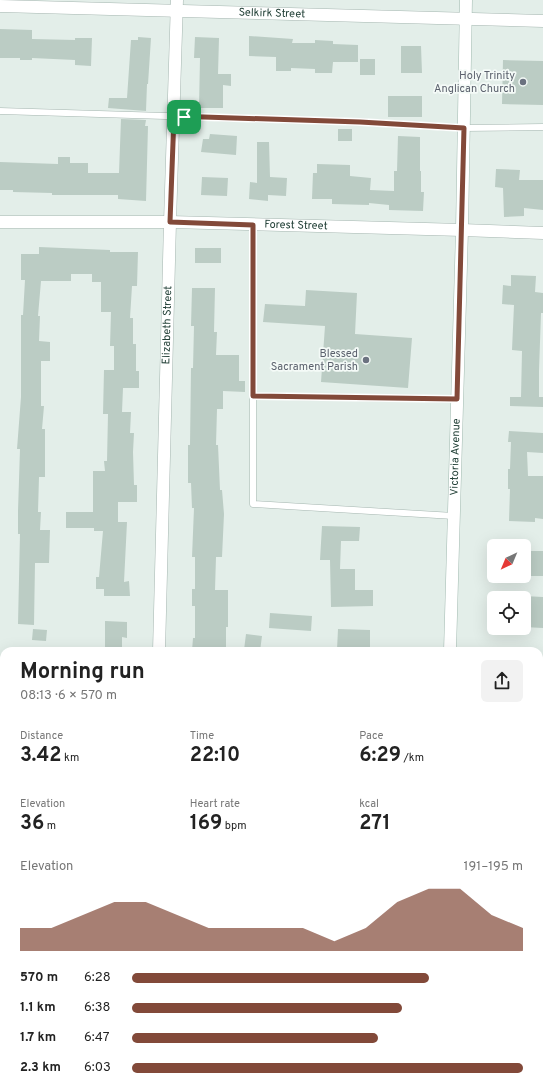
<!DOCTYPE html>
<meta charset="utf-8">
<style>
body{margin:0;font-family:Overpass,sans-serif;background:#f2f2f2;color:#222;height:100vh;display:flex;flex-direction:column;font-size:15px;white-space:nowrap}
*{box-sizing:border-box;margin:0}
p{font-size:13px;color:#767676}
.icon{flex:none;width:22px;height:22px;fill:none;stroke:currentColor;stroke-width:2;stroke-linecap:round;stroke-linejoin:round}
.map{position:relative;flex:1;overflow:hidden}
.panel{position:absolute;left:0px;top:647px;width:543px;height:444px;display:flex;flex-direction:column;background:#fff;border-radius:12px 12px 0 0;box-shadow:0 4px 16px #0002}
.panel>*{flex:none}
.needle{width:26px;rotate:224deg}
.tools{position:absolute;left:487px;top:539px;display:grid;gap:8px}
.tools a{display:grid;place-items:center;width:44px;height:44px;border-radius:6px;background:#fff;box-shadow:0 4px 16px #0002;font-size:20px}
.pin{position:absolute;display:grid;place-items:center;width:34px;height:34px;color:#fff;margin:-17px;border-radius:8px;box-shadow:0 2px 6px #0006}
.round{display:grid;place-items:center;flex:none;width:42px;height:42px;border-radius:6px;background:#f2f2f2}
.summary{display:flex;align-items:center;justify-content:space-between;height:68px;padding:0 20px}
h1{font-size:22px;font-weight:700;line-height:30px}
.figures{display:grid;grid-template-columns:repeat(3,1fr);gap:6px;height:68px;padding:4px 20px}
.figures div{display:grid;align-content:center}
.figures b{font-size:20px;font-weight:700}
.figures small{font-size:11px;font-weight:400}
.figures p{font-size:11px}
.chart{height:112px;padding:8px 20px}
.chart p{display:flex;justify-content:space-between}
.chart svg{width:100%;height:72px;margin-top:4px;fill:#824939;opacity:.7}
ul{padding:0 20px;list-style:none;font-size:13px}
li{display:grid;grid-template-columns:64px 48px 1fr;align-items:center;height:30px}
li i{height:10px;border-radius:5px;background:#824939}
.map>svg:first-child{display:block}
</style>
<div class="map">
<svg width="543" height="1091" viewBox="0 0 543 1091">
<rect width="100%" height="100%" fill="#e3eee9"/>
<path fill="#bbccc4" d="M0,29L32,30V39L75,40V38H92L91,66L75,65V60L32,58V60H20V58H0Z
M249,36L293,39L292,43H315V40L333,41V44L358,45V62H333L332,73H315V69L291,68V71H276V57L249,56Z
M138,37L151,38L148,84H147L146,111L108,108L109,98H127L131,40H138Z
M195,37L219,38L218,74H231V86L223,85V108H199L200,58H194Z
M401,46H421L422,73H401Z
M360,59H375V75H360Z
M503,60L543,61V105L502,104Z
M388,96H422V117H388Z
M121,119L146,120L145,126H148L146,201L118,199V195H52V193L13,192V190H0V162L58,164V157H70V163H88V173H119Z
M338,129H352V141H338Z
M210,134L237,136L236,155L201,152L203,139H209Z
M398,136L420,137V171H421V192H424L423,211L389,210V205L369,203V205L332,204V199H312L313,173H317V164L350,165V176L371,178L370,190L394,191V171H397Z
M257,142H269L270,177L287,178L286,196L268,195V201L249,199L250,182L257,183Z
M496,169L520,170L519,180H543V210L524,208V216L504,217L503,188L495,187Z
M202,177L228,178L227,196L201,195Z
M39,247L110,250V252H138L137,286H132L130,318H133V344H136V371H139V388H123L122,412H131L130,433H134L133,452L134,485H137V502H118V522H127L124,582L129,581L130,596H104V589H96V577H99L103,531H94V528H66V512H93V471H105L104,461H107L108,414H103L104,370H114V346H110L111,312H101V282H92V274H71V281H41L38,316H40L39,341L50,342V361H41V406H44L42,429H45V477H39L38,512H41L40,530H50L49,563H35L34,625L18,624L20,534H18V511L20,449H17L21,397V315H23L25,280H21V254H39Z
M195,248H221V263H195Z
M511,275L536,276L535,292L543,293V313H541L539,371V397H543V407L510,406V397H521L522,351L512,350L514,305L502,304L503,285L511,286Z
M192,288H215L214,332H217L216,355H239V381H245V392L223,391V409H217L216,445H218L220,490H222L224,514L222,557H216L215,590H228V627H226V651H192L193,638H195V606H192V589H195V557H192L194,508H192L191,483H188V445H190L191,368H193L194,326H191Z
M306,290L357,293L355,334L412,338L408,388L321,382L325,326L263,322L265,304L305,306Z
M509,431L543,433V453L527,452L528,476H543V519L535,518V522L509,521L510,489H508V469H510L511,442H508Z
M322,526L360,527L359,541H341L340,569H355V590H373V606L331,607L330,560H320Z
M524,551H543V576H524Z
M524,596L543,597V628L524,627Z
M270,613L312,616L311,631L269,628Z
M105,621L127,622V638L122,637V651H105Z
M33,629L47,630L46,641L32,640Z
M338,629L370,630V651L337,650Z
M246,634L262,636L260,651L244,650Z"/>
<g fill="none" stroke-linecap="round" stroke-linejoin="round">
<g stroke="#a5b6b0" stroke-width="7">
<path id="lane" d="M0,111L360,122L464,128L543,127
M253,225V504L454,516
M253,396L457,399"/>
</g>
<g stroke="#a5b6b0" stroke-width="13">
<g id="street">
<path id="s1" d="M0,6L543,21"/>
<path id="s2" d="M0,222H170L462,230L543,233"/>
<path id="s3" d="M159,651L170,222L177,0"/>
<path d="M539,834H543"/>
<path d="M0,1075H4"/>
<path d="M389,1087L443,1089"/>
<path d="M145,1091L146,1087"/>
</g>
</g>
<g stroke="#a1bab0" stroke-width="13">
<g id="secondary">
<path id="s4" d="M450,651L462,230L466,0"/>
<path d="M443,1091V1087"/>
</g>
</g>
<use href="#lane" stroke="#fff" stroke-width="6"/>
<use href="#street" stroke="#fff" stroke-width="12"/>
<use href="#secondary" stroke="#fff" stroke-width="12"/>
</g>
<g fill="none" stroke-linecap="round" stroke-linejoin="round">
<g stroke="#fff" stroke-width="8">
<path id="route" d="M174,116L360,122L464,128L457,399L253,396V225L170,222Z"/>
</g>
<use href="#route" stroke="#824939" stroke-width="5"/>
</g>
<g fill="#6b7280" stroke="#f4faf7" stroke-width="1.5">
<circle cx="523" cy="82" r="4"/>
<circle cx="366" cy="360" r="4"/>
</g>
<g text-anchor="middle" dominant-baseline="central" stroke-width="3.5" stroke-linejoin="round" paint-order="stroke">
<g font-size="11" fill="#224037" stroke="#f4faf7">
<text stroke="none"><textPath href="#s1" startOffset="272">Selkirk Street</textPath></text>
<text stroke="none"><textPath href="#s2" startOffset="296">Forest Street</textPath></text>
<text stroke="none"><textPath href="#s3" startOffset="326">Elizabeth Street</textPath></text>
<text stroke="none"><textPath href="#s4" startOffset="194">Victoria Avenue</textPath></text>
</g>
<g font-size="11" fill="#5b616d" stroke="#f4faf7" text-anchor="end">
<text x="515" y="76">Holy Trinity<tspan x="515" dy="13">Anglican Church</tspan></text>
<text x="358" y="354">Blessed<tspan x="358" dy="13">Sacrament Parish</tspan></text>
</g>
</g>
</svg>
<div class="tools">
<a><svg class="needle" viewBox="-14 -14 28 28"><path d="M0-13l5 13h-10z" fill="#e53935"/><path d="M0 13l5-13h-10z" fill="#767676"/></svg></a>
<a><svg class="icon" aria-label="locate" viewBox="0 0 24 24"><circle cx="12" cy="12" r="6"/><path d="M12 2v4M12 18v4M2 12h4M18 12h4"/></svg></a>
</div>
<div class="pin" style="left:184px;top:117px;background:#1e9e55"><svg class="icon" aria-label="arrive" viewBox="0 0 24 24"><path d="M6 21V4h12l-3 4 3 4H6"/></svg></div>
<section class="panel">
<div class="summary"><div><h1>Morning run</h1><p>08:13 · 6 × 570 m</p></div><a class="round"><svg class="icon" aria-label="share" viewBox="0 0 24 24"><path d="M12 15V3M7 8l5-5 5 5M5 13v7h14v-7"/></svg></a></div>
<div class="figures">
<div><p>Distance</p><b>3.42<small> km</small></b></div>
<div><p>Time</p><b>22:10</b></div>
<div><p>Pace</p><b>6:29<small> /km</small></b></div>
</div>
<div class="figures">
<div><p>Elevation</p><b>36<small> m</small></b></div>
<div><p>Heart rate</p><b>169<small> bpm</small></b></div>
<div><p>kcal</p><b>271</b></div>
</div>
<div class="chart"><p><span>Elevation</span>191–195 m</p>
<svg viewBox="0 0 160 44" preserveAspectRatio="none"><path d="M0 44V30L10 30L20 22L30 14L40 14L50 22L60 30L70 30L80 30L90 30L100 38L110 30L120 14L130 6L140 6L150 22L160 30V44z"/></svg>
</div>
<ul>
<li><b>570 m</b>6:28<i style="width:76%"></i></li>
<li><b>1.1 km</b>6:38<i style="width:69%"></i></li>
<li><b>1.7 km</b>6:47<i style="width:63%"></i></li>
<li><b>2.3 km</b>6:03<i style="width:100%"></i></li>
</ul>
</section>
</div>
